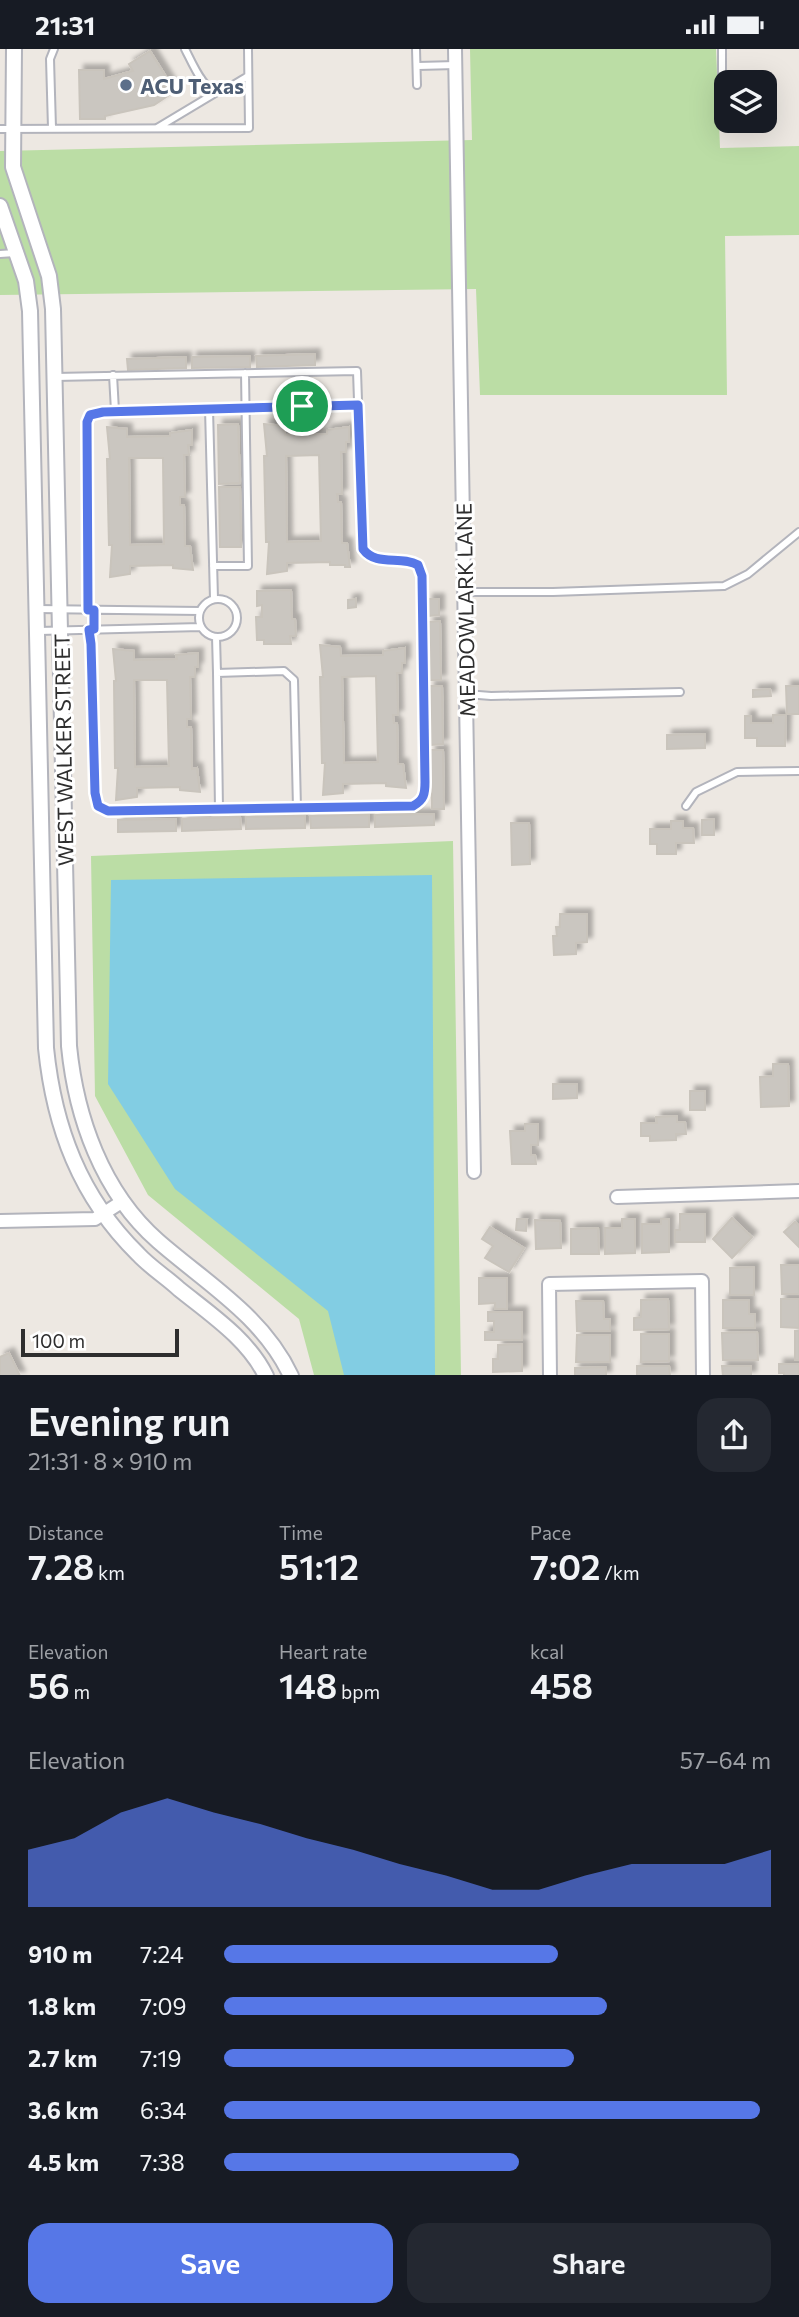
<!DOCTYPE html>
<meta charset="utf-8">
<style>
body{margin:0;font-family:Commissioner,sans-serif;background:#242831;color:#f1f3f6;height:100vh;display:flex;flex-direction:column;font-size:26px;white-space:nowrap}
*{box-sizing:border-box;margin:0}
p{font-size:23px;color:#9ea1a6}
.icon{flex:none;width:38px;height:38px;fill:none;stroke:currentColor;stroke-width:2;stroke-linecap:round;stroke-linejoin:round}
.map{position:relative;height:1326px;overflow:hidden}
.drawer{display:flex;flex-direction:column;background:#171b24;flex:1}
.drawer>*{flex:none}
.buttons{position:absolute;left:714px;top:21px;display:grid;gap:14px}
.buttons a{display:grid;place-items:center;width:63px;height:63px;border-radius:14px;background:#171b24;box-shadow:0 7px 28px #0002;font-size:35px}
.scale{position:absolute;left:21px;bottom:18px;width:158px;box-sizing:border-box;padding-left:7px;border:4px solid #2e2e2e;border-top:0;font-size:19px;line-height:24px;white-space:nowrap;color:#2e2e2e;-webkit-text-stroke:5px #fff;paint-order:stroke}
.pin{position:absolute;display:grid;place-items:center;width:60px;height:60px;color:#fff;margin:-30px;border:4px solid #fff;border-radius:50%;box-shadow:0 2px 7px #0007}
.round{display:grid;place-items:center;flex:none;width:74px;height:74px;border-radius:21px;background:#242831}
.overview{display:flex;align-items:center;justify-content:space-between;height:119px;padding:0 28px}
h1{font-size:38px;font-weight:600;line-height:52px}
.figures{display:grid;grid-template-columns:repeat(3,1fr);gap:10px;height:119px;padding:7px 28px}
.figures div{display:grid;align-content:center}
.figures b{font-size:35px;font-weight:600}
.figures small{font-size:19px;font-weight:400}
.figures p{font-size:19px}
.chart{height:196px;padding:14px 28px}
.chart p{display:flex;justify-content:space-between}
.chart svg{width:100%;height:126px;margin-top:7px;fill:#5677e7;opacity:.7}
.action{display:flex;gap:14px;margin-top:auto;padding:14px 28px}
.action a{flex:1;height:80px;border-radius:21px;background:#5677e7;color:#fff;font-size:28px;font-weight:600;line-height:80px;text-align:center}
.action a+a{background:#242831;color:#f1f3f6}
ul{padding:0 28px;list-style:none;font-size:23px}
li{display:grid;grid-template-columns:112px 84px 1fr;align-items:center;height:52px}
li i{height:18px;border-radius:9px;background:#5677e7}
.status{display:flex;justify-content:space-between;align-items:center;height:49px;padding:0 35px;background:#171b24;direction:ltr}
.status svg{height:19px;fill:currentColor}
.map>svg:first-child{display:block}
</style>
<div class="status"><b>21:31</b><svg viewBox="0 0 49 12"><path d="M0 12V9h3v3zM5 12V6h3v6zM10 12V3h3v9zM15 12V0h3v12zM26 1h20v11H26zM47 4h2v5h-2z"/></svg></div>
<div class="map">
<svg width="799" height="1327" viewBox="0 0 799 1327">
<defs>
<filter id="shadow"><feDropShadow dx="5" dy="-5" stdDeviation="2" flood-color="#0004"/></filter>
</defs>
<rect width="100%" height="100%" fill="#ede8e2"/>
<path fill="#bbdda5" d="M470,0H716L720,99L799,97V186L725,187L727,346H480L476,240L0,246V102L472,91Z
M453,792L461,1326H314L299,1270L148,1146L95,1047L91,807Z"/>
<path fill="#82cde3" d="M432,826L435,1326H344L328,1262L175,1140L108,1035L111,831Z"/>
<path fill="#cac6c0" stroke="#c9c4bc" stroke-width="2" fill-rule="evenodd" filter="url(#shadow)" d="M150,2L175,42L154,56L105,67V70H80L79,21H104V30L133,22L129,15Z
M315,305V316L257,318L256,307Z
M250,307V318L192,319V308Z
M186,308V319L128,321L127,310Z
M238,375L240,434L219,435L218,376Z
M264,375L284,377L285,386L327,385V381L349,378V393H346V403H341L342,445H337L338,453H341L342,494H347L350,518H345V516H330V513L287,514V522L267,525L269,493H266L264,407H267ZM319,406L321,492L287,493L286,407Z
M107,378L127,380V388L170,387V384L192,381V396H188L189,406H184L185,448H180V456H184L185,497H190L193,521L173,519V516L130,517V525L110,528L112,496H109L107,410H110ZM129,409H163L164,495L130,496Z
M219,438H240L241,498H220Z
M291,541L292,570H295L296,587H290L291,595H264V591H257L256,568H262V556L257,557V542Z
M356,550V558L348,559V551Z
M428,550H439V566L428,567Z
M440,572L441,631H430L429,573Z
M320,596L340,598L341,607L383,606V602L405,599V614H402V624H397L398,666H393L394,674H397L398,715H403L406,739L386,737V734L343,735V744L323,746L325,714H322L320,628H323ZM376,627L378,713L344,714L342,628Z
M113,600L134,602V611L177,610L176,606L198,604V618H195V628H190L191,670H187V678H191L192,720L197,719L200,743L180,741V738L137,739V748L116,751L118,719H115L114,632H116ZM134,631H167L169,717L135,718Z
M430,637H442L443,695L431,696Z
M786,637H799V665H787Z
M770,640L771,647L753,648V641Z
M773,666H786L785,697H757V689H745V667H751V674H773Z
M705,685V699L667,700V686Z
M431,701H443L444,760H432Z
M434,765V776L375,778V766Z
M369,766V778L311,779L310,767Z
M305,767V779L246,780V768Z
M240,768L241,780L182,782V770Z
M176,770V782L118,783V771Z
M714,770V786H702V771Z
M671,772H683V779H693L694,794H676V805H657V795H650V780H671Z
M511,774H529L530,815L512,816Z
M560,865H587V893L576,894V905L554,906L553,887H557L556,878H560Z
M773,1015H788L789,1057L761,1058L760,1028L773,1027Z
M553,1035H577V1049L553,1050Z
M690,1042H705V1061H690Z
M677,1067V1073H685L686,1085H676V1091L650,1092V1087H641V1074H657L656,1068Z
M525,1075H538V1096H531V1106H535L536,1115H512L510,1082H525Z
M680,1165H705V1193H675V1181H680Z
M732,1169L752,1188L732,1209L713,1190Z
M517,1170H527L526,1182L516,1181Z
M622,1170H635V1204L605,1205V1179H622Z
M661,1170H669V1203L642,1204V1175H661Z
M535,1171L560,1172L561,1199L536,1200Z
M795,1173L799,1177V1198L784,1183Z
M490,1178L524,1199L509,1223L485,1209L493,1197L482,1190Z
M598,1179L599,1205H571V1180Z
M781,1216H799V1245H782Z
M754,1218V1246H730V1219Z
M479,1229H507V1260H495V1254L479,1255Z
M668,1250L669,1280L634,1281V1269L641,1268V1251Z
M781,1250H799V1279L781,1278Z
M723,1251H749V1265H755V1279H723Z
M576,1252H603L604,1270H610V1282H577Z
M488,1263H522V1291H485V1283H494V1272H488Z
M795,1282H799V1311H795Z
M757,1283L758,1311H723L722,1284Z
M641,1285H669V1312L641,1313Z
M577,1286H610V1313H576Z
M522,1295V1322L493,1323V1310H498V1296Z
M9,1304L20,1327H0V1308Z
M779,1315H799V1327H784V1324H779Z
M637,1317H669L670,1327H637Z
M722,1317H751V1327H723Z
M606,1318V1327H575V1319Z"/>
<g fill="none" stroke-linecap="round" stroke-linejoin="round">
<g stroke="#b3b4bc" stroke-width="10">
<path id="service" d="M185,0C191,11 204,44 218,42C228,41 239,32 248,27
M416,0L417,36
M722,0V25L726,41
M418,17L456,16
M751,72L754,75
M52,79L50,10L54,0
M157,79L217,43
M0,80L249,79L248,0
M0,205L15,204
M113,326L115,362
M55,328L357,322L363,500C376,518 401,506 418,516L422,527L425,733C425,745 424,751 413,757L108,762L98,757L95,744L91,595L89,581
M209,360L214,550
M213,517H248L245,324
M465,543H553L724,537L748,525L799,483
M199 569a19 19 0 1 1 38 0a19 19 0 1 1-38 0Z
M37,560L200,562
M88,561L87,373L91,366L103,363L358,356
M94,561L95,580
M39,582L201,578
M216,588L217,624L284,622L294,631L297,759
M217,624L219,760
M466,645L491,647L680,643
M686,757L696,743L737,723L799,722"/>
</g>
<g stroke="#b3b4bc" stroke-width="16">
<path id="minor" d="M455,0L474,1123
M617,1148L799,1142
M0,1172L95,1170L123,1152
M550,1327L549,1235L702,1232L703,1327"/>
</g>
<g stroke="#b3b4bc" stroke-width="18">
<path id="tertiary" d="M14,0L13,118L49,227L53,260L69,997C76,1068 102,1143 158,1192C206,1234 263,1267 291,1327
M0,157L26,232L30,262L46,999C54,1078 80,1148 138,1205C150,1218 166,1228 179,1240C210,1265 248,1290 266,1327"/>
</g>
<use href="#service" stroke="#fff" stroke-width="6"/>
<use href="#minor" stroke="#fff" stroke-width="12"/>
<use href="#tertiary" stroke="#fff" stroke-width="14"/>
</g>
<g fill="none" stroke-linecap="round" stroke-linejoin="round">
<g stroke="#fff" stroke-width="14">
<path id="route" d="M358,356L363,500C376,518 401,506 418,516L422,527L425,733C425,745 424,751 413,757L108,762L98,757L95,744L91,595L89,581L94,580V561H88L87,373L90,366L103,363Z"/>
</g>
<use href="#route" stroke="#5677e7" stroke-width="9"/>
</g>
<circle fill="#5c6f8a" stroke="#fff" stroke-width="2.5" cx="126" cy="36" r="7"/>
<g text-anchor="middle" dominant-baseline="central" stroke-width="6" stroke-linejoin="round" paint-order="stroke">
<g font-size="21" font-weight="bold" fill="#4e5e75" stroke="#fff" text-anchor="start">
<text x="140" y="36">ACU Texas</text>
</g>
<g font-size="21" fill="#2e2e2e" stroke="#fff">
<text transform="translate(465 561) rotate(-91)">MEADOWLARK LANE</text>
<text transform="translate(63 701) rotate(-91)">WEST WALKER STREET</text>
</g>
</g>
</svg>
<div class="buttons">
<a><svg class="icon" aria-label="layers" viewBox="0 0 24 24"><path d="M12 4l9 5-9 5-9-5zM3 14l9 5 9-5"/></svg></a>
</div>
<div class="scale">100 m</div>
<div class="pin" style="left:302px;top:357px;background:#1e9e55"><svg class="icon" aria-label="arrive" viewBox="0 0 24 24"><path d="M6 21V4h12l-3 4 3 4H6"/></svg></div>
</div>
<section class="drawer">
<div class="overview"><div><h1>Evening run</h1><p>21:31 · 8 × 910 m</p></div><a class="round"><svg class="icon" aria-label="share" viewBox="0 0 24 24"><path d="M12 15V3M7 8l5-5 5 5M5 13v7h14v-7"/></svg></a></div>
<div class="figures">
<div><p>Distance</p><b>7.28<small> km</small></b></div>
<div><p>Time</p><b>51:12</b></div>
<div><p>Pace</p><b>7:02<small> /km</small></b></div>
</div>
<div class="figures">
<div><p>Elevation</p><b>56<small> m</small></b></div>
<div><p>Heart rate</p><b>148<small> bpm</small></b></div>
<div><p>kcal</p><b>458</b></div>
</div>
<div class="chart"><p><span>Elevation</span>57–64 m</p>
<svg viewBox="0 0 160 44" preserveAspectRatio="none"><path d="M0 44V24L10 20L20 11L30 6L40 11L50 15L60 20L70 24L80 29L90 33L100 38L110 38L120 33L130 29L140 29L150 29L160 24V44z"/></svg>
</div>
<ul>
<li><b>910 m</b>7:24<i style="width:61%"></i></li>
<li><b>1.8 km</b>7:09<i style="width:70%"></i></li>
<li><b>2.7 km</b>7:19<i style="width:64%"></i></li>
<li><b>3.6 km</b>6:34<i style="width:98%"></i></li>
<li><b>4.5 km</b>7:38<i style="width:54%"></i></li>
</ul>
<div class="action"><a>Save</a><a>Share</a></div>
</section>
